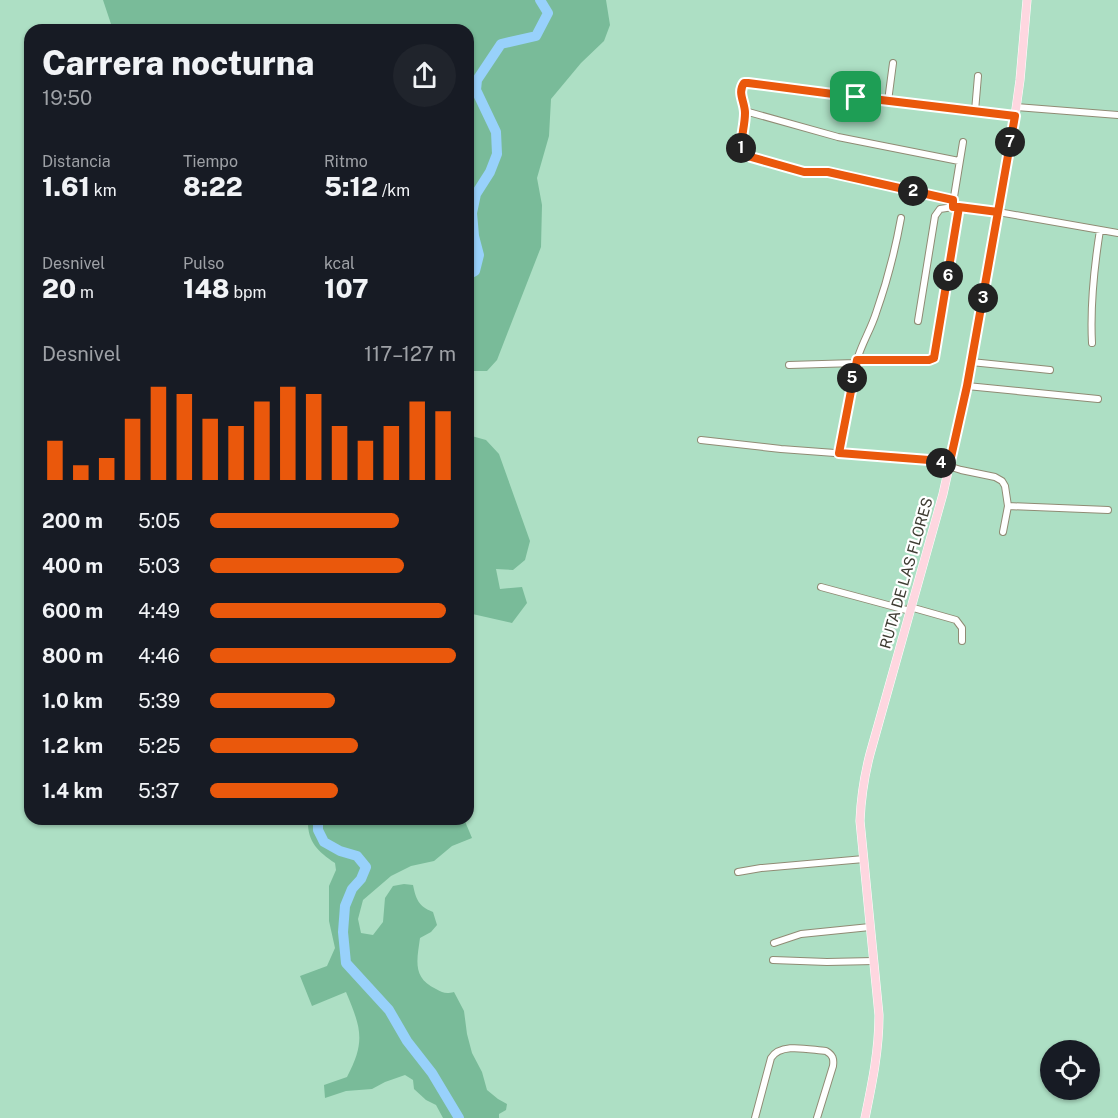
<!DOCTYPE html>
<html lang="es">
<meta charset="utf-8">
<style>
body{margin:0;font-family:"Public Sans",sans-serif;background:#20242c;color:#f1f3f6;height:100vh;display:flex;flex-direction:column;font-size:22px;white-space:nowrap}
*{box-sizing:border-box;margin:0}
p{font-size:20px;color:#9ea1a6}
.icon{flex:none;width:33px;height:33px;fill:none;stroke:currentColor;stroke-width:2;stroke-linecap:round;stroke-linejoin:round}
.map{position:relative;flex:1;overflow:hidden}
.sheet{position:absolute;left:24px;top:24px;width:450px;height:801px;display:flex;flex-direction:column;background:#171b24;border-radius:18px;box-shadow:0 2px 4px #0004}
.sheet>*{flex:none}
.buttons{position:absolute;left:1040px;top:1040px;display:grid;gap:12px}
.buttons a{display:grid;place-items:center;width:60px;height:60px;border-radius:50%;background:#171b24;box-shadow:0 2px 4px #0004;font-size:30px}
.pin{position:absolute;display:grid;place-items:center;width:51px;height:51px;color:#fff;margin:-26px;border-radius:12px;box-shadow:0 3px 9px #0006}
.km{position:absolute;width:30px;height:30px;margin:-15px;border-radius:50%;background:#222;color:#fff;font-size:16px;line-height:30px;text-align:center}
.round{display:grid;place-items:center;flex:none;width:63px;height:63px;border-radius:32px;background:#20242c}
.summary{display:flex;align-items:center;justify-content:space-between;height:102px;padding:0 18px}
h1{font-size:33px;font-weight:800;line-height:45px}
.figures{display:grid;grid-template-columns:repeat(3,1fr);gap:9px;height:102px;padding:6px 18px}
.figures div{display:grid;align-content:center}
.figures b{font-size:26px;font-weight:800}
.figures small{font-size:16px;font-weight:400}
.figures p{font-size:16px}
.chart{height:168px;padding:12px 18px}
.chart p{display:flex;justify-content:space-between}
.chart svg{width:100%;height:108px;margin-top:6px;stroke:#ea580c;stroke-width:6}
ul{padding:0 18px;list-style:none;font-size:20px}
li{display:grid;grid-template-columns:96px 72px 1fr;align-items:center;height:45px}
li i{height:15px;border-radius:8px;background:#ea580c}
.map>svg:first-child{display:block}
</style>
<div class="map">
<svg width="1118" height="1118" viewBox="0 0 1118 1118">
<rect width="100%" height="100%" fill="#e8e3c9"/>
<path fill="#addfc4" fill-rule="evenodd" d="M0,0H1118V1118H0ZM30,30H468V819H30ZM1050,1050H1089V1089H1050Z"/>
<path fill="#79bb99" d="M103,0H606L610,25L604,41L581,63L551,99L549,136L537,178L542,205L541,247L497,360L487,371H468V30H113Z
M468,435L486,440L499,454L530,541L525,560L513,570L496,569L500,589L522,587L527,603L512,623L468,613Z
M308,819H464L472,838L452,846L434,861L411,866L391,876L363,900L358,919L361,933L373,935L383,922L385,898L393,886L404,884L413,885C416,899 418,906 433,912L437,925L431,932L420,938C417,960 412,978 436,989C443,993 446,994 454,992L464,1011L467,1034L472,1053L482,1072L487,1090L498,1099L507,1104L506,1110L499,1114V1118H443L436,1105L426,1100L414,1089L413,1080L405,1075L385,1082L372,1089L346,1091L325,1098L324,1085L347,1077C366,1041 361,1028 346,992L312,1006L300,976L327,966L335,948L329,921V886L336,870L335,863C317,851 307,841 308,819Z"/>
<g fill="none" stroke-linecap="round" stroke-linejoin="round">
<path stroke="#98d1fb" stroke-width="10" d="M468,275L475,271L479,255L474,236L472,213L476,194L490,172L497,154L496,132L476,90L477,80L501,44L536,36L548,13L540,0
M318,819V830L324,842L340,851L357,856L366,867L361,879L352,889L345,906L343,932L346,963L389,1010L407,1041L432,1073L459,1118"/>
<g stroke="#908b74" stroke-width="8">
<path id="minor" d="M888,101L893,63
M1016,107L1118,115
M745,111L838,137L959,161
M975,111L978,76
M953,200L828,172H804L751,157C747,155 742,153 741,148C738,137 746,121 745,110C744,100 737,92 743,83H748L909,104L1015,116
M953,203L963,142
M918,321L935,216L940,209L953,207L998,212L1118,233
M1092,343C1090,305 1094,268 1100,230
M857,360C862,343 871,329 876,313C887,282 895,251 901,218
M971,362L1050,370
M789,365L856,363
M967,386L1098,399
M701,440L781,449L929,460L961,470L995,477L1002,481L1005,486L1008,506L1003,532
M839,453L857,360H929L934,358L959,207
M1008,506L1108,510
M821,587L910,611
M910,607L956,620L962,628V641
M738,872L761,868L864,859
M774,943L801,934L870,927
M773,960L827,962L874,961
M755,1118L771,1058C781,1042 810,1050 826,1051C833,1055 834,1059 833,1066L817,1118"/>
</g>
<g stroke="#fff" stroke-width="9">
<path id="major" d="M865,1118C872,1084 879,1051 879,1015L860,821C861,797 864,777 870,754L943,494L967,386L1015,116L1020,80L1027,0"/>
</g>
<use href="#minor" stroke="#fff" stroke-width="6"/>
<use href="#major" stroke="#fed7e0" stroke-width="8"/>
</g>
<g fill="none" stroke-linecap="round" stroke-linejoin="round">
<g stroke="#fff" stroke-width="12">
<path id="route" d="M856,97L748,83H744C737,93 745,102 745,113C745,125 741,137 741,149L744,153L751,157L804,172H828L953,200V207H959L998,212L967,386L949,466L929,460L839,453L857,360H929L934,358L959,207L998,212L1015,116L856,97"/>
</g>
<use href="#route" stroke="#ea580c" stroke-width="8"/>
</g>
<g text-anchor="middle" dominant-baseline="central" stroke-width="4.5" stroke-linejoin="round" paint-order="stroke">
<g font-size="15" fill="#3e3c32" stroke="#fff">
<text transform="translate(906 573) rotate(-74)">RUTA DE LAS FLORES</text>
</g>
</g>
</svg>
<div class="buttons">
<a><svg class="icon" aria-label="locate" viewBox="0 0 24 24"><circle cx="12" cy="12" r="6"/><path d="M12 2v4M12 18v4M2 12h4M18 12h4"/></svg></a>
</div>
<div class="pin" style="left:856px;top:97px;background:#1e9e55"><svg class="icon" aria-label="arrive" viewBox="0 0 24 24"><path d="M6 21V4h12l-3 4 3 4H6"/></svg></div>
<b class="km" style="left:741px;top:148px">1</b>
<b class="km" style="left:913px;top:191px">2</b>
<b class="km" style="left:983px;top:298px">3</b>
<b class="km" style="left:941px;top:463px">4</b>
<b class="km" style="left:852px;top:378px">5</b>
<b class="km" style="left:948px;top:276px">6</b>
<b class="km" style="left:1010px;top:142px">7</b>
<section class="sheet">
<div class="summary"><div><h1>Carrera nocturna</h1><p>19:50</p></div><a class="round"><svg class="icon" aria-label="share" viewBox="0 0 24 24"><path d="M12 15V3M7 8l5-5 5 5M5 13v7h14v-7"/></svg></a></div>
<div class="figures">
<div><p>Distancia</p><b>1.61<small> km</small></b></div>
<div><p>Tiempo</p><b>8:22</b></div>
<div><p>Ritmo</p><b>5:12<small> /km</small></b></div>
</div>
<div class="figures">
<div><p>Desnivel</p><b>20<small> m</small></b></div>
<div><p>Pulso</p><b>148<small> bpm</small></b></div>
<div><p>kcal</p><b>107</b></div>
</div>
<div class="chart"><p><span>Desnivel</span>117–127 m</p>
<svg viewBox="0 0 160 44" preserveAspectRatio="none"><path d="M5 44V28M15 44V38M25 44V35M35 44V19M45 44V6M55 44V9M65 44V19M75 44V22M85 44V12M95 44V6M105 44V9M115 44V22M125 44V28M135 44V22M145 44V12M155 44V16"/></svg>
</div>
<ul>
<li><b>200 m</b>5:05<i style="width:77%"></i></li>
<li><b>400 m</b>5:03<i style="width:79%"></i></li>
<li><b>600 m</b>4:49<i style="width:96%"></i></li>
<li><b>800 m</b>4:46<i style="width:100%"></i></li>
<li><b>1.0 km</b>5:39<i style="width:51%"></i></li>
<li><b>1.2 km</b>5:25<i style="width:60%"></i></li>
<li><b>1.4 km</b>5:37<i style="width:52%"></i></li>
</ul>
</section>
</div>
